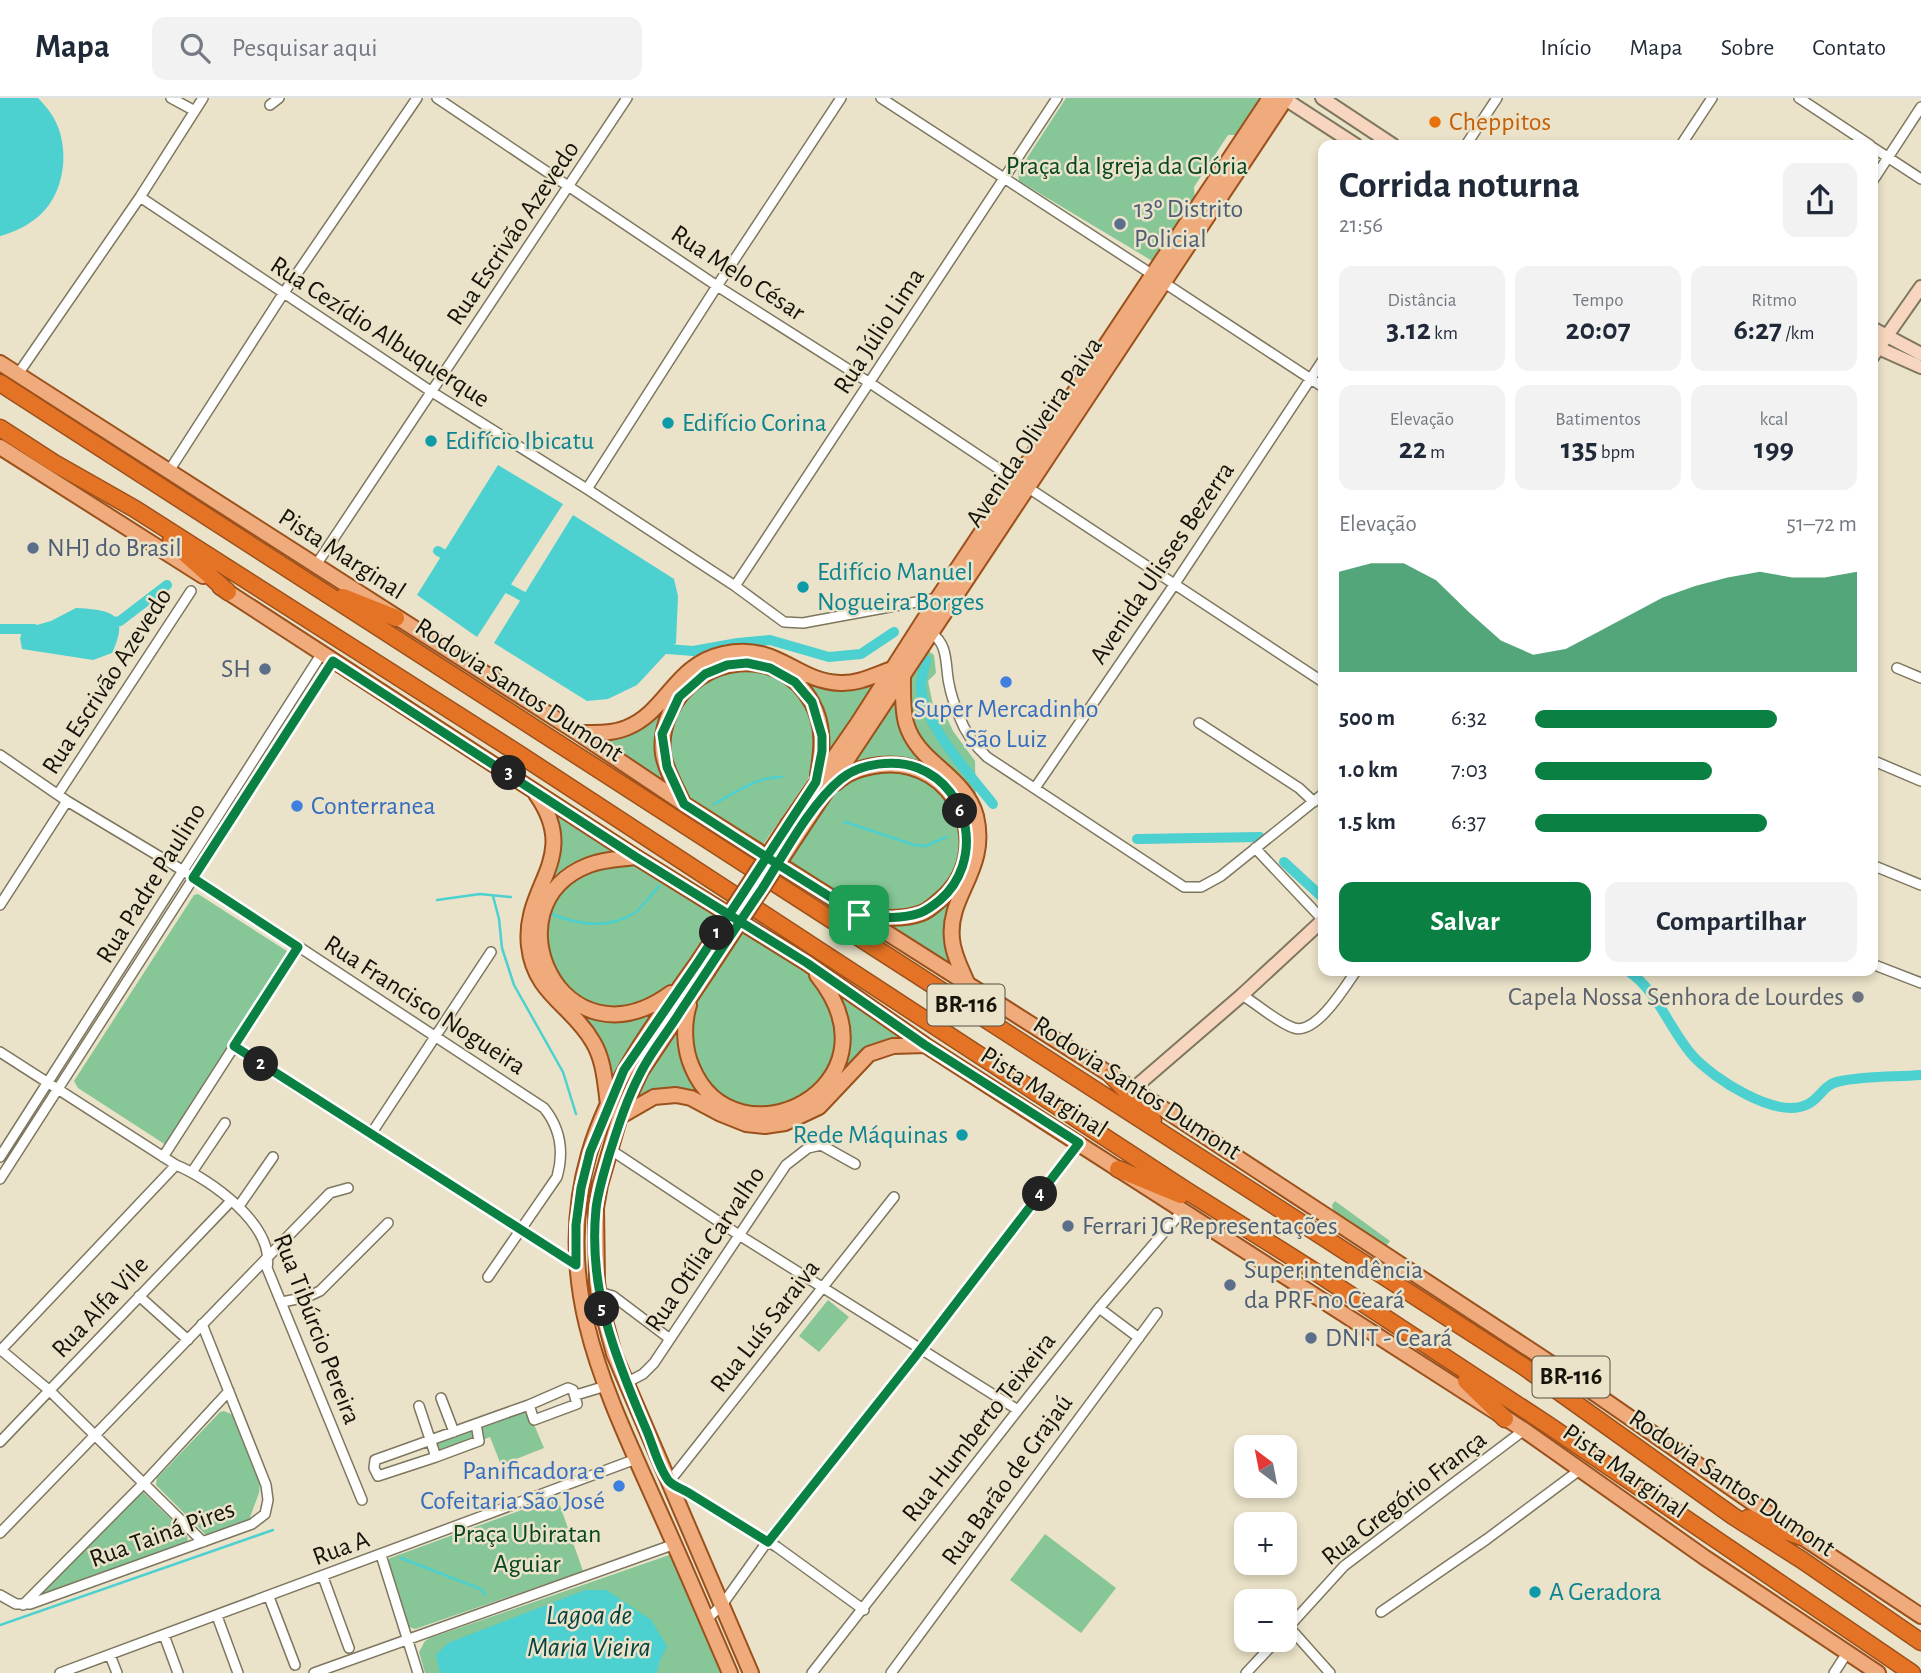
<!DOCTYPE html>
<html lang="pt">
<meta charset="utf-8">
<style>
body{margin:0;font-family:"Alegreya Sans",sans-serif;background:#f2f2f3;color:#1f2937;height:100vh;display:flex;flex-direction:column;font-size:26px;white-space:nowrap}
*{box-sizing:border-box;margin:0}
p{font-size:23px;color:#747a83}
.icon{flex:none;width:38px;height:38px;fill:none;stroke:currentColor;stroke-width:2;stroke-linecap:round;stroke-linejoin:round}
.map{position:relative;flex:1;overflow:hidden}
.panel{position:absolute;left:1318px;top:42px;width:560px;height:836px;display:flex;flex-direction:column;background:#fff;border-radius:14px;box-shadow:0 4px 10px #0003}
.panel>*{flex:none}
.needle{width:46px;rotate:328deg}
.controls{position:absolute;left:1234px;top:1337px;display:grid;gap:14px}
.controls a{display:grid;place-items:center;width:63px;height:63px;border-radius:14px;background:#fff;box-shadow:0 4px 10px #0003;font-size:35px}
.pin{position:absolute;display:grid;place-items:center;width:60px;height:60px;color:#fff;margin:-30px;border-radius:14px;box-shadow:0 4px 10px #0006}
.km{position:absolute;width:35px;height:35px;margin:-18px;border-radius:50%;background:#222;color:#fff;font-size:19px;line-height:35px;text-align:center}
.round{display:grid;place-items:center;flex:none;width:74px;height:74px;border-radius:14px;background:#f2f2f3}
.summary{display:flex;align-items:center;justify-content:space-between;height:119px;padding:0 21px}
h1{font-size:38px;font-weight:600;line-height:52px}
.stats{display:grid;grid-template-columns:repeat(3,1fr);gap:10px;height:119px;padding:7px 21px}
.stats div{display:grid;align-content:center;border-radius:14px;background:#f2f2f3;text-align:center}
.stats b{font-size:30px;font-weight:600}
.stats small{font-size:19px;font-weight:400}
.stats p{font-size:19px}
.chart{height:196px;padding:14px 21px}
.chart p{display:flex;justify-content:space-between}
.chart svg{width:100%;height:126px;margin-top:7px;fill:#0b8043;opacity:.7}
.action{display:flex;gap:14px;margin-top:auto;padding:14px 21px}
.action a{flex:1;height:80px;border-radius:14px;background:#0b8043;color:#fff;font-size:28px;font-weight:600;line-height:80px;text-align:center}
.action a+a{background:#f2f2f3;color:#1f2937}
ul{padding:0 21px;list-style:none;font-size:23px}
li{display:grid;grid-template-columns:112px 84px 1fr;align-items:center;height:52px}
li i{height:18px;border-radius:9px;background:#0b8043}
header{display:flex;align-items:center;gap:42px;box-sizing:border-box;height:98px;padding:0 35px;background:#fff;border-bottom:2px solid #e0e1e3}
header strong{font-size:33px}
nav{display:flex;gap:38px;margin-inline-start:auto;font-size:24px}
.search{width:490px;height:63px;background:#f2f2f3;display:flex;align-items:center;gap:18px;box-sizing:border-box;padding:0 24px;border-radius:14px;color:#747a83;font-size:26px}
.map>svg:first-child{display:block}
</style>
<header>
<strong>Mapa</strong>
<div class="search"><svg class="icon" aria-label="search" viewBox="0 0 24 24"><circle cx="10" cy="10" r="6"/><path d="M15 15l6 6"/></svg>Pesquisar aqui</div>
<nav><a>Início</a><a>Mapa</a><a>Sobre</a><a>Contato</a></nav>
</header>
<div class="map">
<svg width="1921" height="1575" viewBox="0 0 1921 1575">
<rect width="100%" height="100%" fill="#eae3c9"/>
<path fill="#86c697" d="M1066,0H1264L1238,37H1228L1194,89L1195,102L1154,164L1019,83L1018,74Z
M926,551L934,557L936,575L928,583L934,612L945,616L953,633L975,663L976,705C946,672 898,635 909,585C912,573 920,562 926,551Z
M738,558C795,559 816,609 877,581L826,657C826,648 827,639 825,630C811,548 694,535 664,614C657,631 655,648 659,666C661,674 666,683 670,691L590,638C616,640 642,632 659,611C666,603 670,592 678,584C695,568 716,562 738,558Z
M752,570C760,573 770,574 778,579C815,601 825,645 807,683L762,748L694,706L680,689L666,652L674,612L710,577Z
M899,593C894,668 955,663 971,718C987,772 941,797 947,846C948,856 953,866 957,876L881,825C895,825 909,824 923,818C936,813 947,802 955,791C994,740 957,665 894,660C878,659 862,666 848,671Z
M881,670L927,680L954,709L962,740L960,764L949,786L932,802L911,813H865L786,765L839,688L859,676Z
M547,707L625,758C604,755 583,761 565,774C488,834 561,956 657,911L609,988C606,966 601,946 587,928C565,899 538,893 532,851C526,807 563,780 557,737C556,727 551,716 547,707Z
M621,765C657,770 688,796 719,815L676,882L649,904L613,912L577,901L554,877L544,830L557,796L585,773Z
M198,796L290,855L166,1047L78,990L74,983L194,797Z
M741,832L811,878L831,903L837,953L827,977L809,996L787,1008L761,1011L736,1006L714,993L693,962L691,916L695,904Z
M836,893L911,942C838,940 841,1014 779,1022C763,1024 747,1024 732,1018C694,1003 676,975 633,1002L679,926C679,1080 899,1027 836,893Z
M1335,1103L1390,1143L1384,1151L1334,1119L1332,1107Z
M828,1202L849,1219L819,1254L799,1238Z
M527,1310L544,1350L501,1367L490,1339L440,1358L436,1345Z
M224,1313L233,1317L260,1384L259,1395L249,1422L206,1437L156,1387L157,1380L220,1314Z
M143,1394L187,1437L188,1446L44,1497L41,1494L135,1395Z
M557,1399L583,1473L415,1531L409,1529L388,1463L390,1460Z
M1045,1436L1116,1490L1081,1535L1010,1482Z
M672,1456L724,1575H425L419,1554L425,1543L430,1540Z"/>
<path fill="#4cd0d0" d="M0,0H38C43,5 48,11 52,17C71,47 66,94 39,118C27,128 15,134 0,138Z
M498,367L563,406L477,539L417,497Z
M573,417L674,481L678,498L676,545L637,587L608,601L587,603L494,545Z
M76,510C113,512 130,516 112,555L93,562L22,551L20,540L23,531L51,523Z
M585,1492H606L629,1507L651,1522L667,1548L659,1565L657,1575H440L436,1557L448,1545Z"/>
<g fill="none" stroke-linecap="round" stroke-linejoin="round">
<path stroke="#4cd0d0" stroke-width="2.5" d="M714,706C735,695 758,678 782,679
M845,724L914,747L926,748L946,739
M493,798L499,821L502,850L514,887L563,974L576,1016
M437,802L480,796L511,799
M549,815C575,826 606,832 633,816C643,810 651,797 659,788
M401,1460L483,1492L485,1497
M0,1527L273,1432"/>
<path stroke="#4cd0d0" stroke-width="10" d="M438,453L456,463
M498,485L533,504
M106,526L120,523L167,487
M0,531H34
M655,550L693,553L738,545L770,542L829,559L861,556L894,534
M926,562C924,570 921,580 921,589C922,624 971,678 993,706
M1137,741L1260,739
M1284,764L1323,800
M1628,873C1658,893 1669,931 1693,958C1713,980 1775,1021 1806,1007C1821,1001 1822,986 1841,983C1867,978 1895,979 1921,977"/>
<g stroke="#7d775f" stroke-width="12">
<path id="street" d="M171,0L195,13
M437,0L717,188L870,285L1017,383
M881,0L1153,177
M1799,0L1870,47
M270,7L279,0
M1466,47L1497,0
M1681,47L1712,0
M1872,49L1921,81
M1872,84L1921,9
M140,99L432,294L587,391L735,488L784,524L803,525L938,500
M1163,184L1323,289
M18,276L140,99L203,0
M169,373L283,196L417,0
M1027,389L1323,584
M587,391L717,188L841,0
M316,467L627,0
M735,488L1057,0
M931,535C949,546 945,568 949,586C951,597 955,608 959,618C965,634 975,648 987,659L1184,789H1201L1221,778L1323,696
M1897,570L1921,580
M1199,625L1299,690L1314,704
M0,657L67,703L182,772L544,1010C561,1031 564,1054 557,1079L488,1179
M1874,663L1921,683
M1035,690L1174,487L1323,262
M58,696L191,493
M1255,750L1323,822
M1872,767L1921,787
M0,807L67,703
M1872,866L1921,885
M1242,897C1257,906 1278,925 1294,930C1316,937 1345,889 1356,873
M234,949L576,1167
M0,954L176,1067C210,1081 275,1127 267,1170L362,1402
M371,1036L491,854
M611,1052L739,1137L1018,1312
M0,1059L322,555
M163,1059L298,849
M192,1074L225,1025
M0,1081L333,563
M239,1108L273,1059
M139,1198L188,1242
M599,1200L606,1196L613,1198L670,1241
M282,1204L307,1199L320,1193L388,1125
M1099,1210L1139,1240
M0,1251L50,1293L203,1444
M0,1253L176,1067
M626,1285L643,1276L654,1265L786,1067L808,1050L821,1047L855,1066
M568,1290L573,1292L577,1306L534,1322L529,1307Z
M576,1297L606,1288
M441,1300L454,1334
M419,1308L436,1359L378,1378L374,1370L375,1362C426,1344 477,1325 529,1307
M0,1344L231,1103
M436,1359L479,1343L476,1326
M0,1435L330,1095L348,1090
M381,1457L418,1575
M323,1479L349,1550
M0,1497L16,1506H30L252,1426L265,1416L268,1402L266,1387L202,1226
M269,1499L295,1567
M23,1507L144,1385L229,1293
M864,1512L777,1449L669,1384L894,1099
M1381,1514L1487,1441L1581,1371
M217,1518L238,1575
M707,1521L722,1507L767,1444L914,1260L1079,1045
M1289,1529L1330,1575
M1284,1534L1344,1468L1524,1332
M164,1537L178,1575
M110,1557L117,1575
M60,1575L636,1361
M314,1575L675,1446
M812,1575L1018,1312L1099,1210L1183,1112
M891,1575L1157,1215
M1246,1575L1277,1542
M1834,1575L1847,1555"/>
</g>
<g stroke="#7d775f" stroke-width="16">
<path id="secondary" d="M1322,0L1393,47
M1285,1L1356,47
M1872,230L1921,256
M1874,248L1921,269
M1872,259L1921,189
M1133,991L1242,897L1323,822"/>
</g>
<g stroke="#9c511c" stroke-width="18">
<path id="primary" d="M0,265L578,635L684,706L1133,991L1561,1272L1802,1439L1921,1518
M0,349L203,478
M220,489L636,759L807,865L925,947L1524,1332L1704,1459L1878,1575
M903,577C903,593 902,610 906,625C917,665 965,677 976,718C989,772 947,797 952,841C953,857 962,872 968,887
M578,635C594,635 611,636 626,630C667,614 674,567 723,556C778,544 794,583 840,585C858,586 875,577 892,571
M836,685C848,673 864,669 880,667C956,658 999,753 940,802C934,807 929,812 922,815C903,822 883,820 863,818
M536,696C582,761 522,787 529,848C534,896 572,907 593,944C604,962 605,985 608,1006
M683,705C676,689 666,673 663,656C661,641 664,628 670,614C697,557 779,545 812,605C825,628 822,652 818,677
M789,725L858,625L938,500L1270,0
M801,731L1286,0
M636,759C620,761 604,761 589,767C485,807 562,975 671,895
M698,864C655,924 610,984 589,1056C551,1187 606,1293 658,1410C683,1465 706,1520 730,1575
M707,874L641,973L620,1018L600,1087L596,1110L597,1183L599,1200L614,1256L751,1575
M689,907C683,926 684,951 692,969C735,1073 907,989 817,877
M621,1018L654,999L676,997L691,1000L721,1016L746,1026L765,1028L785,1025L819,1009L869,956L893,948L925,947"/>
</g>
<g stroke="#9c511c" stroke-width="19">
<path id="highway" d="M0,285L1523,1268L1733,1418L1802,1462L1921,1544
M0,330L54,365L135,411L522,658L1187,1093L1314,1173L1548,1327L1912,1575
M171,443L228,494
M343,499L396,520
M1111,977L1153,1022
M1118,1071L1181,1097
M1466,1283L1505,1321
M1748,1420L1802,1439"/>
</g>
<use href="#street" stroke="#fff" stroke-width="9"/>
<use href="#secondary" stroke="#f7d5be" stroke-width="12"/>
<use href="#primary" stroke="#efab7c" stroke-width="14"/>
<use href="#highway" stroke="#e57325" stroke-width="16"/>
<g stroke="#9c511c" stroke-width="18" stroke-linecap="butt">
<path id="primary-bridge" d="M698,864L789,725
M707,874L801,731"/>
</g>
<use href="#primary-bridge" stroke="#efab7c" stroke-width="14"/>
</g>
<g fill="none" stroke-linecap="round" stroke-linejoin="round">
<g stroke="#fff" stroke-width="14">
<path id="route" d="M859,817L771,762L684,706L667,669L662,636L679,599L705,576L727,567L747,565L770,570L795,584L812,604L822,638V653L816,684L789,725L744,794L698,864L624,972L590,1054L581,1090L576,1127V1167L234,948L298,849L193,780L333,563L636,759L807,865L925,947L1079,1045L914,1260L768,1444C741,1427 715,1411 689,1395C683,1391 672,1388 668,1382C658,1368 653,1347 646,1331C615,1259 588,1192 596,1111C598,1093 604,1075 609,1057C618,1029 626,1003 640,976C650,955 667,935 680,914C707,873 734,832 762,791C783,758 811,705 841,681C860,665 895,661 918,670C972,691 983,765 940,802C934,807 928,812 920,815C899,822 880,819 859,817"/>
</g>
<use href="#route" stroke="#0b8043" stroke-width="9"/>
</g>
<circle fill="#e8710a" stroke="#eae3c9" stroke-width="2.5" cx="1435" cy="24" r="7"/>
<g fill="#5c6f8a" stroke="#eae3c9" stroke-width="2.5">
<circle cx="1120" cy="126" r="7"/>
<circle cx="33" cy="450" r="7"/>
<circle cx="265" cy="571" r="7"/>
<circle cx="1068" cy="1128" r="7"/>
<circle cx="1230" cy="1187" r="7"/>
<circle cx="1311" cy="1240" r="7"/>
</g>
<g fill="#0f9aa8" stroke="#eae3c9" stroke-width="2.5">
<circle cx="668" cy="325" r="7"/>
<circle cx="431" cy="343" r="7"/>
<circle cx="803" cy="489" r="7"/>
<circle cx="962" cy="1037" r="7"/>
<circle cx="1535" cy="1494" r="7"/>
</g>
<g fill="#3f7fe0" stroke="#eae3c9" stroke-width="2.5">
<circle cx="1006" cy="584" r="7"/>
<circle cx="297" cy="708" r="7"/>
<circle cx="619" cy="1388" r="7"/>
</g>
<circle fill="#6b7280" stroke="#eae3c9" stroke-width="2.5" cx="1858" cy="899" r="7"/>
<g text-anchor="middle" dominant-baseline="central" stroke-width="5" stroke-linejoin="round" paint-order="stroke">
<g fill="#eae3c9" stroke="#555143" stroke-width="2">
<rect x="927.5" y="886.5" width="77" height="41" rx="5"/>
<rect x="1532.5" y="1258.5" width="77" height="41" rx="5"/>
</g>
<g font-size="24" font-weight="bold" fill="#15130a">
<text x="966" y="907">BR-116</text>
<text x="1571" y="1279">BR-116</text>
</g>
<g font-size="26" fill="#c56008" stroke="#eae3c9" text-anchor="start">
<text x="1449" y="24">Cheppitos</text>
</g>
<g font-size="26" fill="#084622" stroke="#eae3c9">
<text x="1127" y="68">Praça da Igreja da Glória</text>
<text x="527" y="1436">Praça Ubiratan<tspan x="527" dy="30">Aguiar</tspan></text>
</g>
<g font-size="26" fill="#4e5e75" stroke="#eae3c9" text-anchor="start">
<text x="1134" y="111">13º Distrito<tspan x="1134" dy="30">Policial</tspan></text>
<text x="47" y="450">NHJ do Brasil</text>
<text x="251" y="571" text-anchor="end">SH</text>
<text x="1082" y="1128">Ferrari JG Representações</text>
<text x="1244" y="1172">Superintendência<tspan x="1244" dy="30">da PRF no Ceará</tspan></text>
<text x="1325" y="1240">DNIT - Ceará</text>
</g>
<g font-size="26" fill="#15130a" stroke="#eae3c9">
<text transform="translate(513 135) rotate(-56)">Rua Escrivão Azevedo</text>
<text transform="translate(738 175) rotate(33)">Rua Melo César</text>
<text transform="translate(879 233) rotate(-57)">Rua Júlio Lima</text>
<text transform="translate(380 234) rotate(33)">Rua Cezídio Albuquerque</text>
<text transform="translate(1034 334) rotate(-56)">Avenida Oliveira Paiva</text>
<text transform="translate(342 456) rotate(33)">Pista Marginal</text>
<text transform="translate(1162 465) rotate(-56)">Avenida Ulisses Bezerra</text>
<text transform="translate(107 583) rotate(-57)">Rua Escrivão Azevedo</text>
<text transform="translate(519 592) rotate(33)">Rodovia Santos Dumont</text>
<text transform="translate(151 785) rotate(-58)">Rua Padre Paulino</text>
<text transform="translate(425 907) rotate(33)">Rua Francisco Nogueira</text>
<text transform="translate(1137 990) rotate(33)">Rodovia Santos Dumont</text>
<text transform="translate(1044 994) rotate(33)">Pista Marginal</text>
<text transform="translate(705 1151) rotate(-56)">Rua Otília Carvalho</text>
<text transform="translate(100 1209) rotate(-47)">Rua Alfa Vile</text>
<text transform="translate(765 1228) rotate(-52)">Rua Luís Saraiva</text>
<text transform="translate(317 1231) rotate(69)">Rua Tibúrcio Pereira</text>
<text transform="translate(979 1329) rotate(-52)">Rua Humberto Teixeira</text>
<text transform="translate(1625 1373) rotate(35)">Pista Marginal</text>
<text transform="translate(1007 1382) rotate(-54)">Rua Barão de Grajaú</text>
<text transform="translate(1732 1385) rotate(34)">Rodovia Santos Dumont</text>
<text transform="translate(1404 1400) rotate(-38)">Rua Gregório França</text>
<text transform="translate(162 1436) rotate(-20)">Rua Tainá Pires</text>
<text transform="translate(341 1450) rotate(-20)">Rua A</text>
</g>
<g font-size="26" fill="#0d838f" stroke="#eae3c9" text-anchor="start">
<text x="682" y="325">Edifício Corina</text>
<text x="445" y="343">Edifício Ibicatu</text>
<text x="817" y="474">Edifício Manuel<tspan x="817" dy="30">Nogueira Borges</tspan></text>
<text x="948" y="1037" text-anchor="end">Rede Máquinas</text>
<text x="1549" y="1494">A Geradora</text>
</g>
<g font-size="26" fill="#366cbe" stroke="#eae3c9">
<text x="1006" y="611">Super Mercadinho<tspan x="1006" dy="30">São Luiz</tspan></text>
<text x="311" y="708" text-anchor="start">Conterranea</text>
<text x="605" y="1373" text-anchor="end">Panificadora e<tspan x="605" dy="30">Cofeitaria São José</tspan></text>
</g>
<g font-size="26" fill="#5b616d" stroke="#eae3c9" text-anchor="end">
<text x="1844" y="899">Capela Nossa Senhora de Lourdes</text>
</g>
<g font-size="28" font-style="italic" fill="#034242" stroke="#eae3c9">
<text x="589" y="1518">Lagoa de<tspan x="589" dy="32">Maria Vieira</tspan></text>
</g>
</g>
</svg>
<div class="controls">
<a><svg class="needle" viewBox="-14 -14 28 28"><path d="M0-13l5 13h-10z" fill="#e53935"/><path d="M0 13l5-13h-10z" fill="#747a83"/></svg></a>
<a>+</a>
<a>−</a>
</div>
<div class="pin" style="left:859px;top:817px;background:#1e9e55"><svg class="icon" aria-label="arrive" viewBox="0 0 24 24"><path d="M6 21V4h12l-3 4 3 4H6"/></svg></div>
<b class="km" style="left:717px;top:835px">1</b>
<b class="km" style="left:261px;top:966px">2</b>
<b class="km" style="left:509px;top:675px">3</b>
<b class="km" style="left:1040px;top:1096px">4</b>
<b class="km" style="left:602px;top:1211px">5</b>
<b class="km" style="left:960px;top:713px">6</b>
<section class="panel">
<div class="summary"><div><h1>Corrida noturna</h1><p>21:56</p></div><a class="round"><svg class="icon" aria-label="share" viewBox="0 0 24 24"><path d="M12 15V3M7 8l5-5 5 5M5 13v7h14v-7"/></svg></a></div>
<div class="stats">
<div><p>Distância</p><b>3.12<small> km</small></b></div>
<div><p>Tempo</p><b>20:07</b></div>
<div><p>Ritmo</p><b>6:27<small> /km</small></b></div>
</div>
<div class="stats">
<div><p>Elevação</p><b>22<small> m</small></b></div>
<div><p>Batimentos</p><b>135<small> bpm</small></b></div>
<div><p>kcal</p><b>199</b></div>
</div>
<div class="chart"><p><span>Elevação</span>51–72 m</p>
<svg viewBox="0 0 160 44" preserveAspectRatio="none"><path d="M0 44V9L10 6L20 6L30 12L40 23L50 33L60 38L70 36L80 30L90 24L100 18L110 14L120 11L130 9L140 11L150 11L160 9V44z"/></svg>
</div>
<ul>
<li><b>500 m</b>6:32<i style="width:75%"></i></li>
<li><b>1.0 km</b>7:03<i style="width:55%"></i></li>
<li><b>1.5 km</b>6:37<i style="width:72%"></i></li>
</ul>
<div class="action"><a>Salvar</a><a>Compartilhar</a></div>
</section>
</div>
